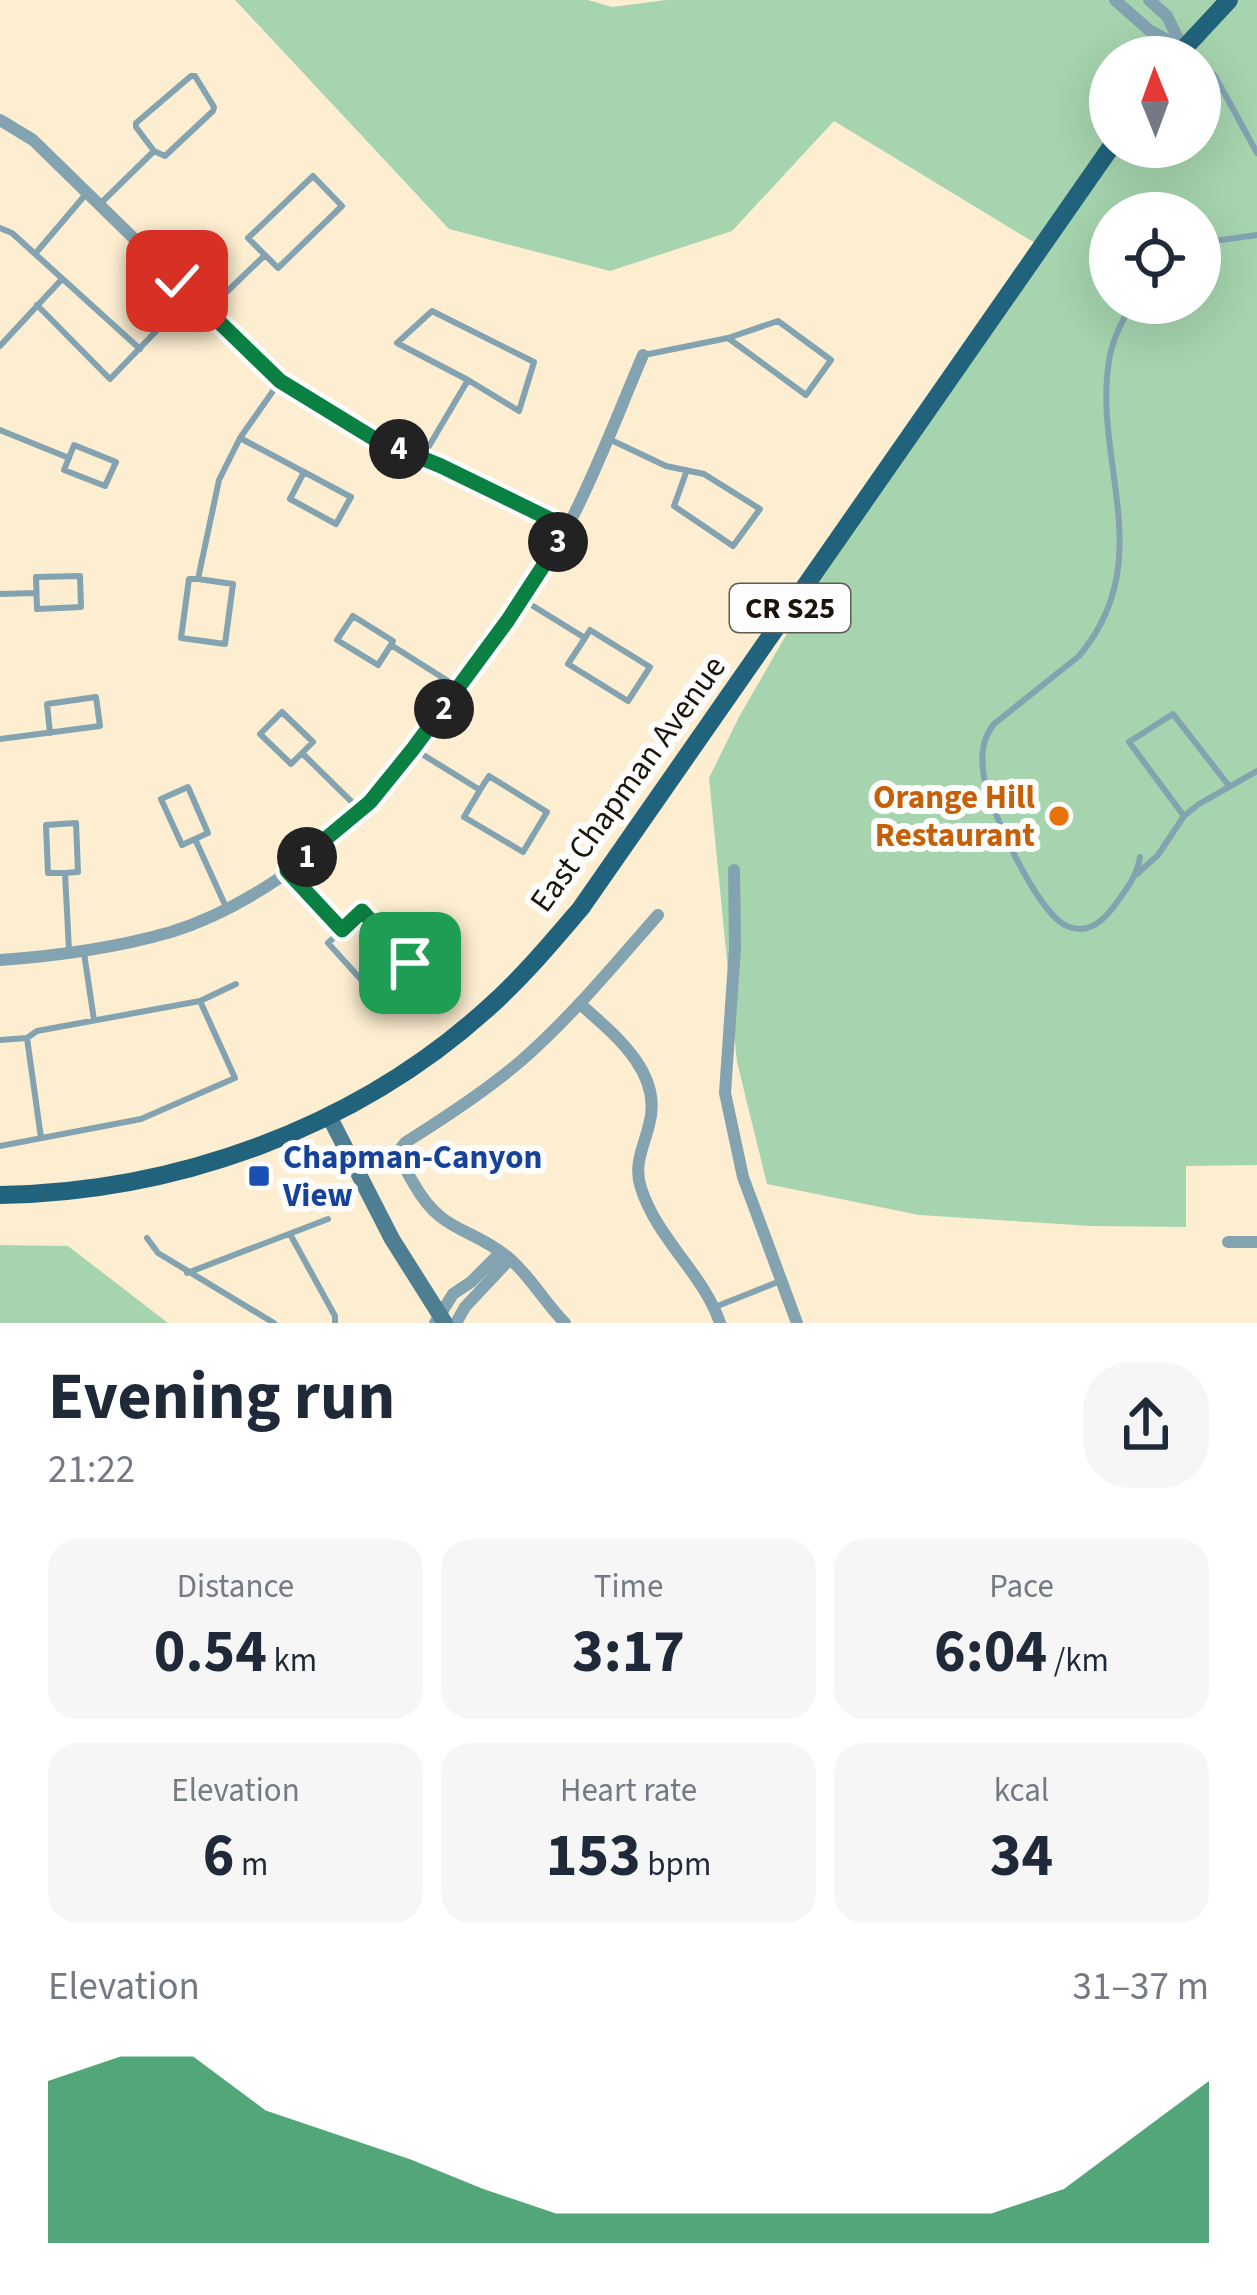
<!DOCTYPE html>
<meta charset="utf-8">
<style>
body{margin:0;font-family:"Source Sans 3",sans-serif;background:#f6f6f7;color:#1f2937;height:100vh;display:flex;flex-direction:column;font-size:45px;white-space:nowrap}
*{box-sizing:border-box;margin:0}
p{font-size:39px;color:#747a83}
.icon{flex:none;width:66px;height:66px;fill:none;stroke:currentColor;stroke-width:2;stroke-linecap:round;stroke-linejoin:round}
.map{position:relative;height:1323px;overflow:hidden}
.drawer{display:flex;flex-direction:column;background:#fff;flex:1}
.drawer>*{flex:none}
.needle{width:78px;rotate:359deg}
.fabs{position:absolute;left:1089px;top:36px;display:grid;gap:24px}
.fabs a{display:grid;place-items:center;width:132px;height:132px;border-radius:50%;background:#fff;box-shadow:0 12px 48px #0002;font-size:60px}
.pin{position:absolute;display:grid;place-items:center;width:102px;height:102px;color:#fff;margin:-51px;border-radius:24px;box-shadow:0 6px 18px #0006}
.km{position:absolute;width:60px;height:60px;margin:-30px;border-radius:50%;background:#222;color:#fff;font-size:33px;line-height:60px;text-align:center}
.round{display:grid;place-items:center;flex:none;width:126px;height:126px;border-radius:48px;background:#f6f6f7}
.overview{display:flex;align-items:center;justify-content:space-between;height:204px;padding:0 48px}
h1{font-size:66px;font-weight:700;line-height:90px}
.figures{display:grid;grid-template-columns:repeat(3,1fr);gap:18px;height:204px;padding:12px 48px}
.figures div{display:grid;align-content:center;border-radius:30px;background:#f6f6f7;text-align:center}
.figures b{font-size:60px;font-weight:700}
.figures small{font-size:33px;font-weight:400}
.figures p{font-size:33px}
.chart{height:336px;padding:24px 48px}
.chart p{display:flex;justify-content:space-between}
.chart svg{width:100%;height:216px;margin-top:12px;fill:#0b8043;opacity:.7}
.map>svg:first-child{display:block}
</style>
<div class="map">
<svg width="1257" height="1323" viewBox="0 0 1257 1323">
<rect width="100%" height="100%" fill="#fdeed1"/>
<path fill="#a5d4ae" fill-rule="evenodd" d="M235,0H588L612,7L666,0H1257V1165L1186,1166V1227L1091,1226L919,1215L767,1184L737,1062L709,778L739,717L872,485L1035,243L834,121L732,231L610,271L449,229ZM1110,57H1200V147H1110ZM1110,213H1200V303H1110Z
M0,1245L68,1246L168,1323H0Z"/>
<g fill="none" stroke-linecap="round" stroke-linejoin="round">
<path stroke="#84a3b1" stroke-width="6" d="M1200,62L1215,76L1257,153
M101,203L154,151L165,156L213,111L214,107L195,76H191L136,123V127L154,151
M0,228L12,233L140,349
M1200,243L1257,235
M35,254L86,194
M1132,303C1123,320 1114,336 1110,355C1090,458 1161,559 1079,656L994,724C981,740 981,758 984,777C989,808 1039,918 1069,927C1089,934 1103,921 1115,905C1126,890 1137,876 1140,857
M37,305L110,379L189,297
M210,308L265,255L278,268L342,206L313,176L248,238L265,255
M0,346L62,279
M644,355L728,338L806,395L831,360L778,321L728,338
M0,430L69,458
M240,438L351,497L336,524L290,499L304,472
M611,440L666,466L704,474L760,509L733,546L674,506L687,470
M74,445L116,462L105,486L64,470Z
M422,458L468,380L519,411L534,362L432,311L397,343L468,380
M80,576L81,607L37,609L36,577Z
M198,579L233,584L225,644L181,638L189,579H198L219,480L240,438L280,381
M0,594L36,593
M525,601L585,638L590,630L650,667L628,701L568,664L585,638
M391,645L378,665L337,640L353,616L393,641L391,645L459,688
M0,739L100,726L96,697L47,704L50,733
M417,751L480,790L489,776L547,812L523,852L464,817L480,790
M302,753L291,764L260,734L282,712L313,742L302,753L361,811
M1184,816L1129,742L1173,714L1229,786
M195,839L182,845L161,799L188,787L208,833L195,839L226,907
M65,873H48L46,825L76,823L78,872L65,873L69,950
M290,873L342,930L362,911L410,963L375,995L328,943L342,930
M1137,874L1158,855L1184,816L1199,804L1257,771
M84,953L94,1020
M27,1038L41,1138
M0,1040L27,1038L37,1031L200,1001L236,984
M0,1146L141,1119L235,1078L200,1001
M290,1234L335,1316V1323
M147,1238L158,1253L274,1323
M187,1273L328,1219
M715,1307L778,1282"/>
<path stroke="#84a3b1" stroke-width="12" d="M1115,0L1149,30L1182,48
M1149,0L1167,16L1182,47
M0,120L33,140L280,381L373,438L441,466L568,528
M734,870L735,948L725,1093L743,1177L797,1323
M0,960C57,956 115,948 171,932C244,909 315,858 368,804C411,761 445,708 480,659C511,616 545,570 570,522C598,468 619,411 643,355
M580,1004C614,1034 664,1073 649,1125C644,1146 633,1165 641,1188C657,1239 703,1273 720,1323
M1228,1242H1257
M435,1323L453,1294L471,1282L501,1252
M456,1323L465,1307L510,1259
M565,1323C545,1303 531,1277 509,1258C470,1226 442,1234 414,1184C407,1172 401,1163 400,1149L406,1142C446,1117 486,1091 522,1060C572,1016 614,965 658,915"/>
<path stroke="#4e7e92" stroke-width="16" d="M329,1116L392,1239L445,1323"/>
<path stroke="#21637c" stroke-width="18" d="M1176,57L1229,0
M0,1195C177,1192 355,1128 487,1009C522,978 551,943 581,908L1111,147"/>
</g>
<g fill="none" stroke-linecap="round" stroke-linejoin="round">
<g stroke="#fff" stroke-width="24">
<path id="route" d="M177,281L280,381L373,438L441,466L568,528L508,620L413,749L370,802L287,871L342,930L362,911L410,963"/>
</g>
<use href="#route" stroke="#0b8043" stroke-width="15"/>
</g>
<circle fill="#e8710a" stroke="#fdfdfd" stroke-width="4.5" cx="1059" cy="816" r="12"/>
<rect fill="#1a4fb4" stroke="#fdfdfd" stroke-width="4.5" x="247" y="1164" width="24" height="24" rx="6"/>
<g text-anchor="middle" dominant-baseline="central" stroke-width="12" stroke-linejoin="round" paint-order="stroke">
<rect fill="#fdfdfd" stroke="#5e5a53" stroke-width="3" x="730" y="584" width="120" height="48" rx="9"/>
<g font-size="30" font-weight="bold" fill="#1a140a">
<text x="790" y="608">CR S25</text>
</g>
<g font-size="33" fill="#1a140a" stroke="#fdfdfd">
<text transform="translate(628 784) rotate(-54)">East Chapman Avenue</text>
</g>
<g font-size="33" font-weight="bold" fill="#c56008" stroke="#fdfdfd" text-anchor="end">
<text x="1035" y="797">Orange Hill<tspan x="1035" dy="38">Restaurant</tspan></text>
</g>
<g font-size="33" font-weight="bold" fill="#164399" stroke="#fdfdfd" text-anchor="start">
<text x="283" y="1157">Chapman-Canyon<tspan x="283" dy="38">View</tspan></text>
</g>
</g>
</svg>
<div class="fabs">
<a><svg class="needle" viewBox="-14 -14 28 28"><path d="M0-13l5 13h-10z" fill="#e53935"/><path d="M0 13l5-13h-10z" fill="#747a83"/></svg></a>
<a><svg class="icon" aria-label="locate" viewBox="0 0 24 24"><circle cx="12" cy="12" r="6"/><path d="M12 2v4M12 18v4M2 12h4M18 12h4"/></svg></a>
</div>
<div class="pin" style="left:410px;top:963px;background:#1e9e55"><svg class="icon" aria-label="arrive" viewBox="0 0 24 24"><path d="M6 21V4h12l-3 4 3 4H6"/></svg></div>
<div class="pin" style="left:177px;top:281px;background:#d93025"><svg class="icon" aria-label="check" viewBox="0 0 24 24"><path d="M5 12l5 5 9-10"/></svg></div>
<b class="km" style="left:307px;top:857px">1</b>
<b class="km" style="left:444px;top:709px">2</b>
<b class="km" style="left:558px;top:542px">3</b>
<b class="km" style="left:399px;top:449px">4</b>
</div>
<section class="drawer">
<div class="overview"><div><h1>Evening run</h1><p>21:22</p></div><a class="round"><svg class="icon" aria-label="share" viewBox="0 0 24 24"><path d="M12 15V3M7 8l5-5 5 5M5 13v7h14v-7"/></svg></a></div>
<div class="figures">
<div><p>Distance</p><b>0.54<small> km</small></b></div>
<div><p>Time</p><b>3:17</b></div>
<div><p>Pace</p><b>6:04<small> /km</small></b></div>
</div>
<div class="figures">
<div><p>Elevation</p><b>6<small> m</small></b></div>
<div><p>Heart rate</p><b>153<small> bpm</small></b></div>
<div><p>kcal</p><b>34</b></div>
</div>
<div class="chart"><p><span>Elevation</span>31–37 m</p>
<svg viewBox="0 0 160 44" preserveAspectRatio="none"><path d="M0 44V11L10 6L20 6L30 17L40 22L50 27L60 33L70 38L80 38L90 38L100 38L110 38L120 38L130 38L140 33L150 22L160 11V44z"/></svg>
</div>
</section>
